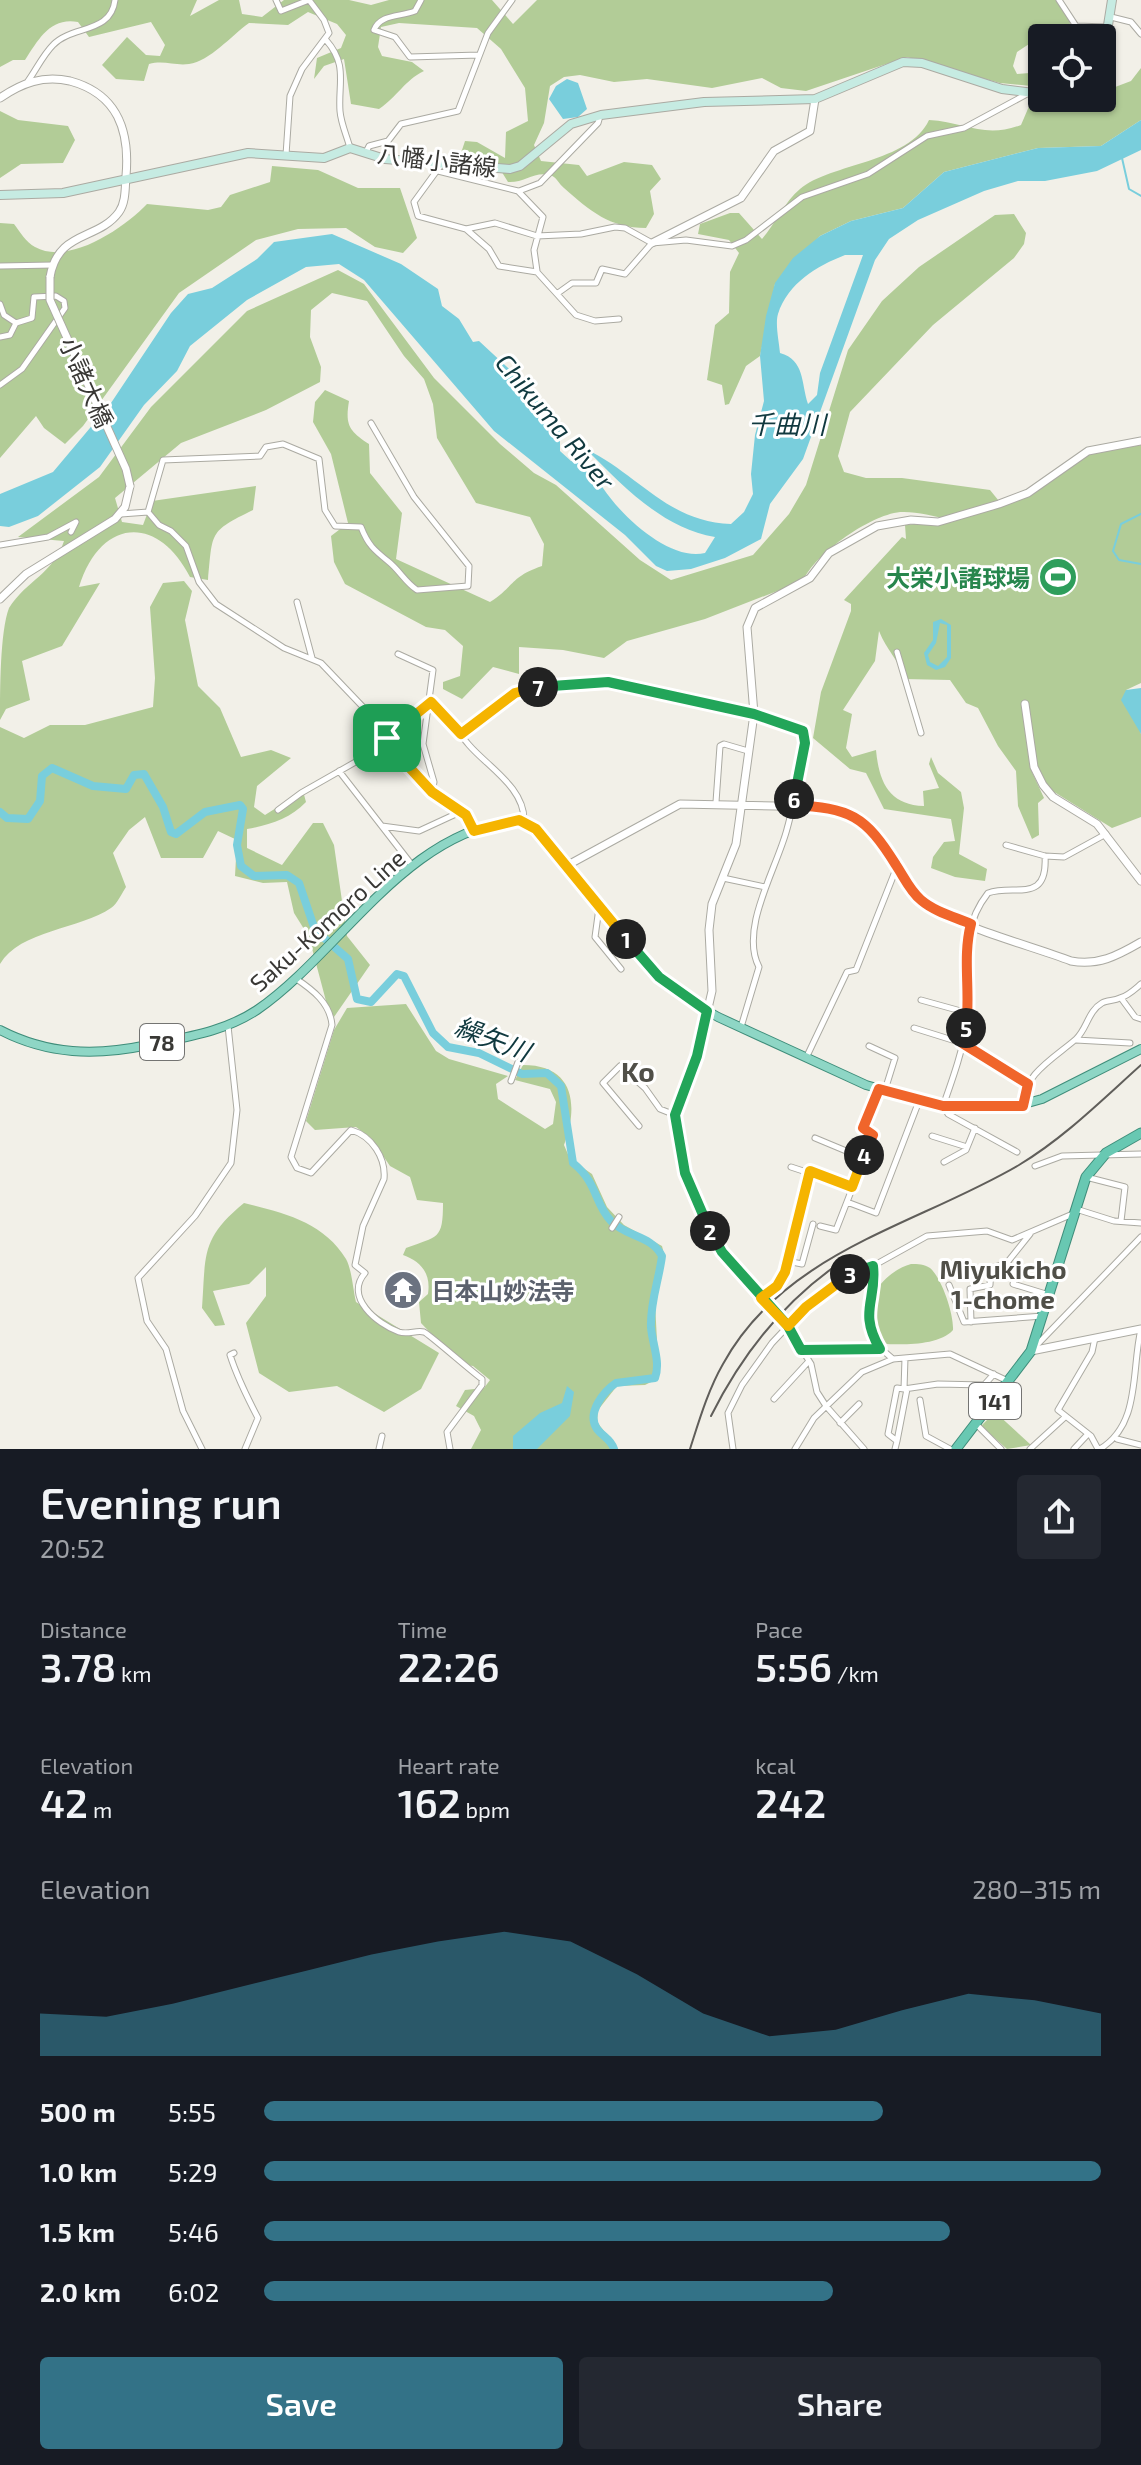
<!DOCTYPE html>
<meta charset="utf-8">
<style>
body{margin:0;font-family:"Exo 2","Noto Sans JP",sans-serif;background:#242831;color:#f1f3f6;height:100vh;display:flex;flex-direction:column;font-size:30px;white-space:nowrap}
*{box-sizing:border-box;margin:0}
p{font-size:26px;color:#9ea1a6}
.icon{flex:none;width:44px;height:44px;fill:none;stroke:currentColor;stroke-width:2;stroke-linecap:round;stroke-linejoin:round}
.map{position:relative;height:1449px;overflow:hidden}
.details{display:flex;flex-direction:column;background:#171b24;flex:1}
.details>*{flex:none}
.fabs{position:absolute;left:1028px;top:24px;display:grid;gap:16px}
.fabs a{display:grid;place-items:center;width:88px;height:88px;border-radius:8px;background:#171b24;box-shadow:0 2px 6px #0004;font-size:40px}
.pin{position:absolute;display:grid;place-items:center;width:68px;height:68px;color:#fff;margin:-34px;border-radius:16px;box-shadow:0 4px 12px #0006}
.km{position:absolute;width:40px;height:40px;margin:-20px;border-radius:50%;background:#222;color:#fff;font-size:22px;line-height:40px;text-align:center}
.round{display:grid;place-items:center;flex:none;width:84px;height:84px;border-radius:8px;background:#242831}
.summary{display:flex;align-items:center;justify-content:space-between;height:136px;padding:0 40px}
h1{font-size:44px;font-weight:600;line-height:60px}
.stats{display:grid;grid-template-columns:repeat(3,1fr);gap:12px;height:136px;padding:8px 40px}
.stats div{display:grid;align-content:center}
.stats b{font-size:40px;font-weight:600}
.stats small{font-size:22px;font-weight:400}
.stats p{font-size:22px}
.chart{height:224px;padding:16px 40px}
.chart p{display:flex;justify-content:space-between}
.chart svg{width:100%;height:144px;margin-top:8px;fill:#337287;opacity:.7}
.primary-button{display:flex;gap:16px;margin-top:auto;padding:16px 40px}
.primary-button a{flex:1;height:92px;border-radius:8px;background:#337287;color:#fff;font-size:32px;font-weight:600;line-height:92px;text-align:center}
.primary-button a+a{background:#242831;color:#f1f3f6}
ul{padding:0 40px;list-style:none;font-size:26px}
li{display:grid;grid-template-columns:128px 96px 1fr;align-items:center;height:60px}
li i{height:20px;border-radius:10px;background:#337287}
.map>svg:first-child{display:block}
</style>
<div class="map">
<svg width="1141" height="1449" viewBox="0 0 1141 1449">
<rect width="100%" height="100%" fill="#f2f0e8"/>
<path fill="#b2cc97" d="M0,0H197L190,16L219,0H239L242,14L262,17L284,0H349L371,5L389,0H492L513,24L537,0H1062L1068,8L1071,32L1064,38H1042V45L1032,42L1017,52L1013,66L1017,74L1042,72V87L1000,83L907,57L806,91L781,88L762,78L712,88L647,79L614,82L580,75L564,77L550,86L544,123L534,145L541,161L579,165L587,176L624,162L652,165L661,179L650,191L654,214L646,228C610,228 590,211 564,188C558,183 557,177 550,175C534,171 524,183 508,182L495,161L460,156L465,141L477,142L505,158L506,132L528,121L525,88L501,49L477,28L399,23L381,27L378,47L382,56L412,62L424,71C405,80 397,97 379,109L351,104L344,59L324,66L314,79L317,58L341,48L346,35L337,24L308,12L288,25L249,23C231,36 210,61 189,64C175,66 164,60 149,64L144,81L116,79L102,65L127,37L146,55L160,56L165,45L151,22L89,37L78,22C50,17 39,39 25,60H13L0,67Z
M1141,68V120L1101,146L1038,148L944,172L903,208L851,221L820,236L775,284L760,356L746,366L729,404L725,405L722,385L707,380L715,325L729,313L730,272L739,253L729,240L698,234L700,224L730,213H739L762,239C775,224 785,201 800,189C831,163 909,163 929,120C965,122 984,139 1021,125L1030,104L1045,100L1102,98V92L1131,81Z
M0,111L18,120L68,126L75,140L63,163L21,164L0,178Z
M272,166L318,170L358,188H400L417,238L403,253L375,247L346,228L298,229L256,240L179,293L83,426L65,444L44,428L36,416L0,458V223L14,224C20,232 26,242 35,247C69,266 124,228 147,204L208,210L221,207L230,195L270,182Z
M1014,214L1026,233L1024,244L1014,258L933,325L850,412L838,456L844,472L866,478H902L990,490L1003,506L1090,454L1141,445V683L1126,690L1141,734V817L1112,828L1043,785L1032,772L1044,798L1038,803L1039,835L1032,839L1018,806L1016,771L998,746L978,708L966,703L950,680L904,679C898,658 887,651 879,631L875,661L843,710L852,714L846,748L852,757L876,750C879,782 889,805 924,806L923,791L939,788L929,764L931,757L938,773L961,792L964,808L959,854L987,869L985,881L955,877L931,868L933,857L944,842L955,841L951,819L884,809L866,773L850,769L813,738L821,692L851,611V604L844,600L902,537L906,539L905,525L948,520C935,516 918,512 904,512C875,511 814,554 803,581L705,619L627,641L604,658L563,650L519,647V674L493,667L462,699L443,689V682L460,676L463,646L445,630L426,627L345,584L334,562L331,536L348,523L331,454L313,422L315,402L325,390L349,401C345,425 349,431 369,444L370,473L402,513L396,559L490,602C515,586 510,577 542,566L544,544L530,517L476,503L437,438L433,404L424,379L404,356L367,301L332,293L311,310L310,337L321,367L320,382L266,410L181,443L115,498L122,522L143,525L152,501L256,486L253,510C208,532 213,532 208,580L190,577C157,513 100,519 79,587L100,583L62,646L22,661L30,700L6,709L0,720C0,691 0,631 9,608C27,580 53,574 64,541L18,537L99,477L151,407L247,311L338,270L364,284L434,378L500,444L534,473L556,485L640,560L671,580L753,555L789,514L806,485L848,350L882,301L919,267L995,215Z
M184,581L192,591L185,620L198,686L220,708L241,757L271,750L291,758L257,786L254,807L265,815L303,791L306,802C290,819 269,825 247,829V848L282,865L313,823H323L334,845L347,936L370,965L334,1017L326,1001L309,937L294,913L287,882L263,883L235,876L237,840L218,831L203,858H161L145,817L129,830L113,853L126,887C122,893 117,904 111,908C81,929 20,930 0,964V727L24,738L50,725H85L153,707L155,678L150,607L163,583Z
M406,1004L436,1051L449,1059L508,1076L496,1084L498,1099L545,1129L553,1124L556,1102L550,1089L515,1080L523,1065C574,1065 579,1105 564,1145L570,1159L592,1174L607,1207L624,1225L662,1246L665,1258L655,1303L659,1378L645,1385L617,1386L598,1410L597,1422L618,1449H471L481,1430L474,1416L456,1406L465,1390L484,1388L490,1380L473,1366L460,1364L421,1323L419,1302L428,1294C431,1274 422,1262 403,1255L406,1248C438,1236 443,1240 443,1203L417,1200L410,1177L390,1166L371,1138L356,1127L315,1130L306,1121L334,1030L347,1008Z
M244,1203C282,1212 324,1222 346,1259C352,1270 353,1290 356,1302L439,1353L421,1389L384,1412L337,1386L289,1392L259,1373L246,1323L266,1296V1267L249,1284L213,1291L225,1325L215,1326L202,1308C206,1255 200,1239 244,1203Z
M911,1264C918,1264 924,1264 930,1268C942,1278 954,1315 953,1330C940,1345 905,1345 887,1344C851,1319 876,1274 911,1264Z
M995,1412L1031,1445L1007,1449L981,1426Z"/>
<path fill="#79cedc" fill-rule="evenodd" d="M567,79L578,83L587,109L578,117L563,119L549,99L556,86Z
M1141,120V150L1097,171L1045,181H1018L984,191L918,220L889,239L875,260L803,459L770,504L761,539L725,558L691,569L667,571L656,566L625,535L494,431L364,280L339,264L306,267L247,300L190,346L177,371L144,405L100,467L38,516L9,527L0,526V494L53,472L111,403L171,313L188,294L212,288L257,259L274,242L332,234L401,264L438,289L442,306L459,319L473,342L479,341L519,378L560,427V451L571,461L592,467C604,502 666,563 705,553L715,537C662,528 623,486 586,449C639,475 668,522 731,524L744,512L753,494L751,474L755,435L764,401L760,356L766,316L775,283L793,258L820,236L851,221L903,208L944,172L1038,148L1101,146ZM845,255H863L820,373L817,395L808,404C801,383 805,360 780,353C779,341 775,324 778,314C788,283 817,266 845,255Z
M941,619L951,625V658L945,667L936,670L927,665L924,653L933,640V622ZM940,623L947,625V657L938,666L930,662L928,655L936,643Z
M1141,688V734L1121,700L1126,690Z
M567,1386L574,1392L570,1416L537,1449H513V1436L540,1413L562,1403Z"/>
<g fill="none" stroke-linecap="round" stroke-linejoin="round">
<path stroke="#79cedc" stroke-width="2" d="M1122,158L1129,189L1141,196
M1141,514L1121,524L1113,551L1119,560L1141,564"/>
<path stroke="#79cedc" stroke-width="8" d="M0,812L7,818L28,819L40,801L42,776L52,768L93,786L126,789L134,775L144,774L163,807L171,832L176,834L205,812L240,805L243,809L237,845L241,866L254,876L287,875L299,883L315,930L348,959L357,999L371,1002L397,974L404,976L433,1033L448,1047L479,1053L522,1074L547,1073L561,1086L573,1163C598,1183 594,1203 611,1221C626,1237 651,1235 662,1256C659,1280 650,1302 651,1327C652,1343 661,1362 655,1378L616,1383C604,1391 586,1413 597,1429C603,1437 611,1439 614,1449"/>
<g stroke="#abaaa2" stroke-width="7">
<path id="minor" d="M276,0L281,11L309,0L324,20L329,33L302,69L290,96L286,155
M421,0L415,11C400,17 380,14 374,30L395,37L410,57L479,55
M1059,0L1076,26L1107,27
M1111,17L1131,22L1141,34
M326,40C348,65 338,83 340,111C341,124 347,136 350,148
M28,81C36,70 43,55 53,45C72,25 111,34 115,0
M366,152L369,146L388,141L401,124L458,111L488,33L512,0
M441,165L414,202L418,216L466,229L489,249L499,266L537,272L576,315L595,321L619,319
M438,171L518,191L543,217L534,250L537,271
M519,191L540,183L598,123L600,116
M466,229L495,223L537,236L581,234L615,227L625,228L652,243L686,240L732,246L746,240L802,197L868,174L927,136L964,128L1027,94
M0,266L53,265
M558,293L572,283H596L602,269L625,274L652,243
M0,304L4,315L16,323L32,318L34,297L56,296L64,301L65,308L22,369L0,385
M0,337L10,335L16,323
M148,512L163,460L260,456L266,447L283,444L319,459L325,510L335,526L361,527C368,545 374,550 389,562C400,571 405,582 417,590L468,586L469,566L414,497L371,423
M148,512L159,525L171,531L186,546L199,582L216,604L284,648L321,663L384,729L387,738
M121,514L148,512
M0,545L48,537L76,522L71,532
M297,602L312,658
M897,652L921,733
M398,654L433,670L423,744L434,782L432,792
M431,702C446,714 456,730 469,745C488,767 525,788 524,821
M461,734C480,721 501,699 520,690C582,663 739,709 803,731L805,743C799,771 795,801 787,829C777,868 739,929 759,967L741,1027
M386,742C409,768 433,802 466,815L474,831
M339,771L412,865
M716,802L720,746L724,744L748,751
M278,810L301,793L373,752L431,702
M382,826L419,831L458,813
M1006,845L1045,856L1064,857L1106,834
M723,878L765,887
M599,908L595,937L621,969
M295,978C313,990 330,1003 332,1025L291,1157L297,1168L311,1173L351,1130C372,1136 386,1158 384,1179L363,1226L355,1265L365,1273C344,1297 377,1324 399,1332C408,1335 416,1330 424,1332C429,1334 472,1372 482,1379V1385L447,1432L450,1449
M1121,998L1135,1017L1141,1019
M921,1000L968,1013
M914,1028L962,1043L1028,1084
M1076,1040L1130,1043
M869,1046L895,1058L885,1090
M807,1056L847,972L856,970L896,869
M511,1081L518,1062
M1023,1106C1021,1075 1057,1056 1076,1039C1087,1029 1088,1011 1102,1003C1107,1000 1114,1001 1120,998C1128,996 1135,989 1141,984
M639,1126L603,1083L620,1066L645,1088L660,1109L675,1115C688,1200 707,1237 764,1301
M932,1136L967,1147
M815,1138L863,1158
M1017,1152L948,1114L943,1106C953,1078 964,1047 968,1017C973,969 956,934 988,893C1015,884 1048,904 1045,856
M944,1162L966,1150L975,1128
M1035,1166L1062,1156L1141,1154
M791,1167L852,1187
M1086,1177L1125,1187L1121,1221
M847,1202L876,1213L919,1101
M1076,1209L1114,1221L1141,1223
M820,1226L836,1230L873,1135L863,1128L879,1089
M612,1228L619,1217
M787,1261L802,1264L813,1224
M1007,1263L1016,1271L1013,1284L1049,1295
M873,1266C877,1305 850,1326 893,1359
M949,1285L964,1322L1043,1316
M761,1298L777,1286L785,1272L810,1171
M783,1320L811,1364L817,1392L826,1406L864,1449
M971,1322L970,1289L990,1285L991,1268L1006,1264L1030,1234
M1095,1338L1092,1352L1058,1410L1091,1436L1098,1449
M1033,1349L1141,1237
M801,1350L880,1349
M234,1353L230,1355C237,1377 247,1397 258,1418L245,1449
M904,1389L938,1384L984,1385L994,1374
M774,1399L809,1361
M920,1400L926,1436L950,1449
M840,1423L859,1404
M976,1424L1001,1449
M1117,1439L1141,1445
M897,1441L907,1389
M202,1449L183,1411L166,1349L147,1321L138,1278L195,1216L231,1163L237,1110L228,1026
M379,1449L382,1436
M733,1449L728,1413L742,1385L772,1343L806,1307L844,1276L873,1266L927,1236L987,1231L1012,1240L1075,1213
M795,1449L814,1418L862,1372L893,1359L950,1354L1010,1382
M895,1449L897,1441L888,1434L897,1388L904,1389L905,1358
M1030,1449L1064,1418
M1074,1449L1088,1434
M1100,1449C1141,1424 1131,1371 1141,1329"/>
</g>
<g stroke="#abaaa2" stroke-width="9">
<path id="tertiary" d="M0,98C22,83 43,75 70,81C118,94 130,131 126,176C125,188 126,202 119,212C98,241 58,230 50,277
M652,243L741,198L774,151L810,131L815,99
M0,599L26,574L115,519L125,507L130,486
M1025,704L1034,767L1043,785L1053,797L1097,824L1141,881
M568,865L680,804L828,807C894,820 883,875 926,904C961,928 1029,945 1071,961C1098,966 1117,956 1141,942
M675,1115L697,1056L712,991L709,930L712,904L736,844L754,714L747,627L755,608L810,578L829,553L877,526L911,520L938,522L999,504L1028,493L1088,451L1141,441
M1031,1351L1141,1329"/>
</g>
<g stroke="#abaaa2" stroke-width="10">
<path id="secondary" d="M1102,63L1112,0
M0,195L63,193L248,153L324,158L350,148L385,159L510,169L520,166L571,124L601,115L704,102L815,99L903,62L922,63L1002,89L1042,94"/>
</g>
<g stroke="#3f8d7a" stroke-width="10">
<path id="primary" d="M0,1030C48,1055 96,1056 148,1045C186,1037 224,1032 257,1010C341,952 406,829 519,820L543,835L647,965L683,997L718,1017L866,1085L936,1105L1006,1109L1042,1099L1141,1049"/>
</g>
<g stroke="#3f8d7a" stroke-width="11">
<path id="trunk" d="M956,1449L1031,1351L1086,1177L1106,1153L1141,1133"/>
</g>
<use href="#minor" stroke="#fff" stroke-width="5"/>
<use href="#tertiary" stroke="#fff" stroke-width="7"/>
<use href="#secondary" stroke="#c6ebe2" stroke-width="8"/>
<use href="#primary" stroke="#8ed6c5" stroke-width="8"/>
<use href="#trunk" stroke="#68c8b2" stroke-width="9"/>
<path stroke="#605e5a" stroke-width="2" d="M711,1416C742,1354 784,1301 841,1262
M690,1449C699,1421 708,1390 723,1364C785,1251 915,1226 1019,1165C1064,1138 1102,1100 1141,1065"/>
<g stroke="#abaaa2" stroke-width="7" stroke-linecap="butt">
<path id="minor-bridge" d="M764,1301L783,1320"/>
</g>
<g stroke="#abaaa2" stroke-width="9" stroke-linecap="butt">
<path id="tertiary-bridge" d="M50,277V300L126,469L130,486"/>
</g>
<use href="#minor-bridge" stroke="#fff" stroke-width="5"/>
<use href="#tertiary-bridge" stroke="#fff" stroke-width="7"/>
</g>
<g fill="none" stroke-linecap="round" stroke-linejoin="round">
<g stroke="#fff" stroke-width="16">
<path id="split-1" d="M387,738L386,742L432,792L466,815L474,831L519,820L536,829L626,939"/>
</g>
<g stroke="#fff" stroke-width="16">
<path id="split-2" d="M626,939L659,977L707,1011L697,1056L675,1115L685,1173L710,1231"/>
</g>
<g stroke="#fff" stroke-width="16">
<path id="split-3" d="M710,1231L722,1252L788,1326L801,1350L880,1349C858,1311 877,1301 873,1266L850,1274"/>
</g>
<g stroke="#fff" stroke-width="16">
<path id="split-4" d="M850,1274L806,1307L788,1326L761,1298L777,1286L785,1272L810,1171L852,1187L864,1155"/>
</g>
<g stroke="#fff" stroke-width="16">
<path id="split-5" d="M864,1155L873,1135L863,1128L879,1089L943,1106H1023L1028,1084L962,1043L966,1028"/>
</g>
<g stroke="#fff" stroke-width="16">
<path id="split-6" d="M794,799L792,805C850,808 865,815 896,865C904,877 910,891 921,900C935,912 955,917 971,924C962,958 971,993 966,1028"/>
</g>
<g stroke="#fff" stroke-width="16">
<path id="split-7" d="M538,687L608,682L754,714L803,731L805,743L794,799"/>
</g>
<g stroke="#fff" stroke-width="16">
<path id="split-8" d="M387,738L431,702L461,734L515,693L538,687"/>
</g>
<use href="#split-1" stroke="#f5b400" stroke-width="10"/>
<use href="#split-2" stroke="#22a559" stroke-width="10"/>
<use href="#split-3" stroke="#22a559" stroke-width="10"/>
<use href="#split-4" stroke="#f5b400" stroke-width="10"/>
<use href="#split-5" stroke="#f0652b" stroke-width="10"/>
<use href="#split-6" stroke="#f0652b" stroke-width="10"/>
<use href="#split-7" stroke="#22a559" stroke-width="10"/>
<use href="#split-8" stroke="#f5b400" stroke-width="10"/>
</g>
<defs>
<g id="stadium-disc" transform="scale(2)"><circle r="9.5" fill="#2e9e5b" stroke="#fff"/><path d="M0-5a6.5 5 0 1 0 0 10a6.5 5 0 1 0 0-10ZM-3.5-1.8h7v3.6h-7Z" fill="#fff"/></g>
<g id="temple-disc" transform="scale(2)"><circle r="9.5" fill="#6b7280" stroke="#fff"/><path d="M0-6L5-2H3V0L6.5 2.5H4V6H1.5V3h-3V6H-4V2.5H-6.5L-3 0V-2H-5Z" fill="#fff"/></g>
</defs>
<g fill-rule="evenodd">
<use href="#stadium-disc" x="1058" y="577"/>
<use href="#temple-disc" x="403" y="1290"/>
</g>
<g text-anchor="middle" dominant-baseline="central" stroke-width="6" stroke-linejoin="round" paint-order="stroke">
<g fill="#fff" stroke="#747472" stroke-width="2">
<rect x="140" y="1024" width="44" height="36" rx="6"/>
<rect x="969" y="1383" width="52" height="36" rx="6"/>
</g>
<g font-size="22" font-weight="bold" fill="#393835">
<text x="162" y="1042">78</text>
<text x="995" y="1401">141</text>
</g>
<g font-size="24" fill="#393835" stroke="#fff">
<text transform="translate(437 160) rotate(7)">八幡小諸線</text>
<text transform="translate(87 382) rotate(66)">小諸大橋</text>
<text transform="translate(327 920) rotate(-42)">Saku-Komoro Line</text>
</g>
<g font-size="24" font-weight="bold" fill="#27864d" stroke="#fff" text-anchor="end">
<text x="1030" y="577">大栄小諸球場</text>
</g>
<g font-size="24" font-weight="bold" fill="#5b616d" stroke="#fff" text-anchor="start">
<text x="431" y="1290">日本山妙法寺</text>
</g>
<g font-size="26" font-style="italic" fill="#10393f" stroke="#fff">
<text transform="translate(556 421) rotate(50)">Chikuma River</text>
<text x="787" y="423">千曲川</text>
<text transform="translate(493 1038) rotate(21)">繰矢川</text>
</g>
<g font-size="26" font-weight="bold" fill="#504f48" stroke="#fff">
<text x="1003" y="1268">Miyukicho<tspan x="1003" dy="30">1-chome</tspan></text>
</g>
<g font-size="28" font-weight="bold" fill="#504f48" stroke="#fff">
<text x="638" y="1071">Ko</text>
</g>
</g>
</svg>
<div class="fabs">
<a><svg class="icon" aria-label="locate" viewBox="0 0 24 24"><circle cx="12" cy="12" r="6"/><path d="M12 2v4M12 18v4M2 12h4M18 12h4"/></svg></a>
</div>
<div class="pin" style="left:387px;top:738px;background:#1e9e55"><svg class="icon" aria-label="arrive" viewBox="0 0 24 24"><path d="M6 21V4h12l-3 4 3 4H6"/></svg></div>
<b class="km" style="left:626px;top:939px">1</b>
<b class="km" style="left:710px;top:1231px">2</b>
<b class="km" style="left:850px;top:1274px">3</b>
<b class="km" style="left:864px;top:1155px">4</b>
<b class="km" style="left:966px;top:1028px">5</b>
<b class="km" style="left:794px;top:799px">6</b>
<b class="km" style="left:538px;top:687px">7</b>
</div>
<section class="details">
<div class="summary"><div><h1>Evening run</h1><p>20:52</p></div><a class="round"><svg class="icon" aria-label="share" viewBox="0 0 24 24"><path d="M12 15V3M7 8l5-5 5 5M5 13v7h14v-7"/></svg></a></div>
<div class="stats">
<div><p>Distance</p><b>3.78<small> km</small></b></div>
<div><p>Time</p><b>22:26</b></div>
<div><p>Pace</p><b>5:56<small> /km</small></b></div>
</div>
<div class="stats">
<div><p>Elevation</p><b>42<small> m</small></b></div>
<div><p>Heart rate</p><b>162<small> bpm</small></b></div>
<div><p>kcal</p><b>242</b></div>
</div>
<div class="chart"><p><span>Elevation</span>280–315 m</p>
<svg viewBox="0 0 160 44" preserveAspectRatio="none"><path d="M0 44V31L10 32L20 28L30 23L40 18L50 13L60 9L70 6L80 9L90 19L100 31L110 38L120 36L130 30L140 25L150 27L160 31V44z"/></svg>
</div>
<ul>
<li><b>500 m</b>5:55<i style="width:74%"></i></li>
<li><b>1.0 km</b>5:29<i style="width:100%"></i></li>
<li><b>1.5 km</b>5:46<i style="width:82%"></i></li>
<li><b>2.0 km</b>6:02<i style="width:68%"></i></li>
</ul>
<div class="primary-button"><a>Save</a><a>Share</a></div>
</section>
